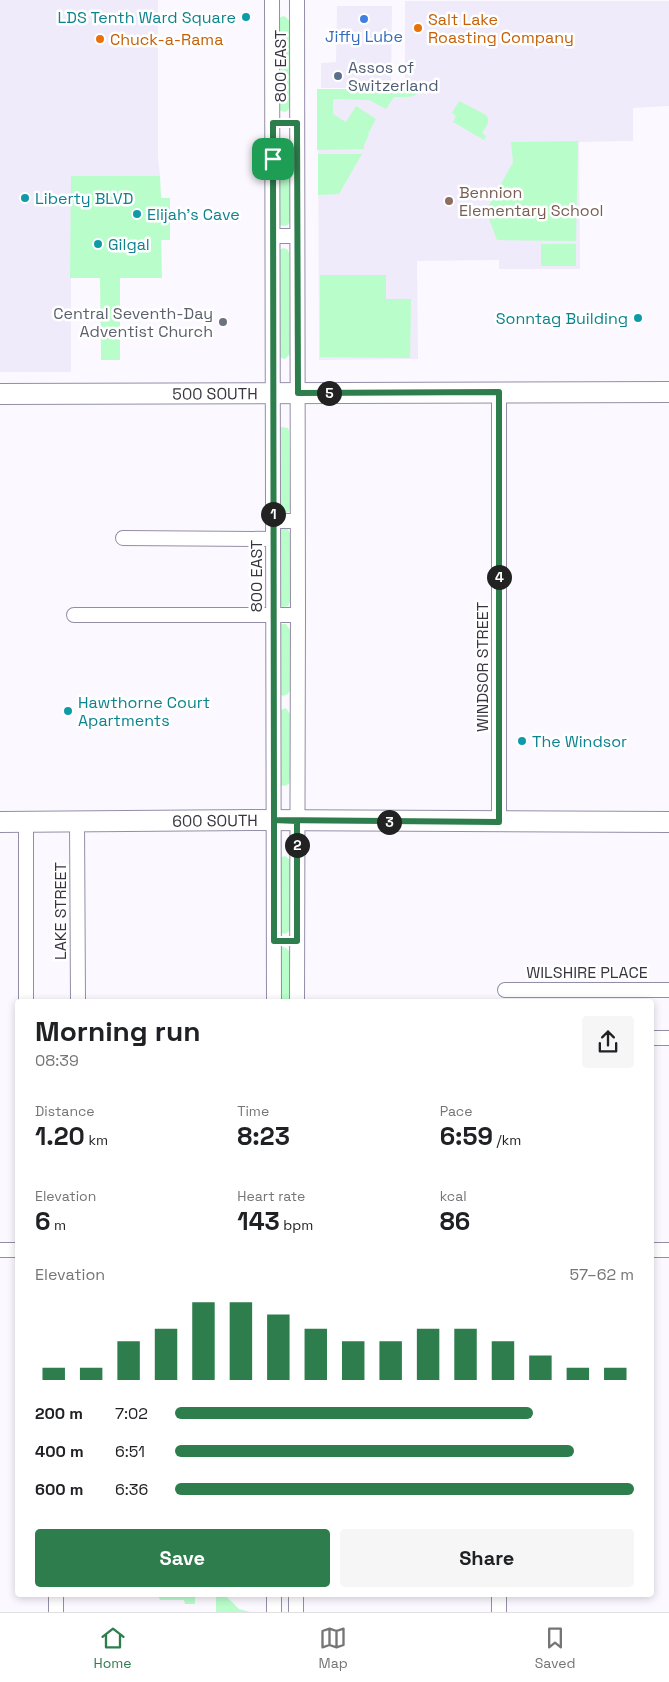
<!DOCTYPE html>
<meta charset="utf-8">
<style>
body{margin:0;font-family:"Space Grotesk",sans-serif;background:#f6f6f6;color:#202124;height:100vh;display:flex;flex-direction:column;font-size:19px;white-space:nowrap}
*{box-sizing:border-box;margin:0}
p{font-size:16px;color:#757577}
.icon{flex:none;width:28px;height:28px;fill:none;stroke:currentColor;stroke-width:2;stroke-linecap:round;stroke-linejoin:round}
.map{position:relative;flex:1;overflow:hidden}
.sheet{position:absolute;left:15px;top:999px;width:639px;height:598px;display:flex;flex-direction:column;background:#fff;border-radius:5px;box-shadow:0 2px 8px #0003}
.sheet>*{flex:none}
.pin{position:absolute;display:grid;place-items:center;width:42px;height:42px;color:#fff;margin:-21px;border-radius:10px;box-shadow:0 2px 8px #0006}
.km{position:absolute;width:25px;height:25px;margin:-12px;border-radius:50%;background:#222;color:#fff;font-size:14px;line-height:25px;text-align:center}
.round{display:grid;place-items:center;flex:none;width:52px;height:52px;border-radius:5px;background:#f6f6f6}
.summary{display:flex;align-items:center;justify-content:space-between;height:85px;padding:0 20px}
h1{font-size:28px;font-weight:600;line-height:38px}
.metrics{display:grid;grid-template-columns:repeat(3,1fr);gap:8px;height:85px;padding:5px 20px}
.metrics div{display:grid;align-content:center}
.metrics b{font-size:25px;font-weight:600}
.metrics small{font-size:14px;font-weight:400}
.metrics p{font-size:14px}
.chart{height:140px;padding:10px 20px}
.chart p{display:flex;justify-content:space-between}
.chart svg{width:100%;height:90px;margin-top:5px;stroke:#2e7d4d;stroke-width:6}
.primary-button{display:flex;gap:10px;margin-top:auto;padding:10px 20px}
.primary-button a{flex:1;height:58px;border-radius:5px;background:#2e7d4d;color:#fff;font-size:20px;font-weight:600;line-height:58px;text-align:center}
.primary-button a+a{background:#f6f6f6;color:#202124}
ul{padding:0 20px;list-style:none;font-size:16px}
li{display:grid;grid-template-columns:80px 60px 1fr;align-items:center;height:38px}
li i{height:12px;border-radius:6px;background:#2e7d4d}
.menu{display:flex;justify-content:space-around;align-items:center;height:70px;border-top:1px solid #e0e0e0;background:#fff;font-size:14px;color:#757577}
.menu a{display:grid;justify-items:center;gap:2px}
.menu .selected{color:#2e7d4d}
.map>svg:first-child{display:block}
</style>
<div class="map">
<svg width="669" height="1612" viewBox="0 0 669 1612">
<rect width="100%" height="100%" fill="#fbf9ff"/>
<path fill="#efebfa" d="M0,0H158V156L160,176H71V372H0Z
M405,1H669V106L633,108V141L579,142L580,269H499V260L417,261L418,359L319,360L318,91L405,90Z
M337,6H392L391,88H321V63L336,62Z"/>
<path fill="#b9fdca" d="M283,16L286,17L290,22V105L289,109L285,112L278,110V19Z
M317,89H422C415,99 405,97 394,97L386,109L369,100L333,99V114L346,122L356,106L376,119L368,134L369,135L364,145V149L317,150Z
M459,101L486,115C491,122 486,127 482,133L486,136L484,140L453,122L456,116L452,113Z
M578,141L576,241L497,240L486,211L513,162L511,142Z
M318,154H362L339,194L318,195Z
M277,162H290V220L288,225L283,226L278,224Z
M71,176H160L161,198H170V240H161L162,278H120V360H101L100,278H70Z
M541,244H576V266H541Z
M284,248L288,250L289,253L290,354L285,359L278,357L279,250Z
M320,275H386V299H411L410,358L320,357Z
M282,427L288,428L289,431L290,509L289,512L283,514L279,512V429Z
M282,528H287L290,533V602L288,606L283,607L278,605L279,531Z
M281,624H286L290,630V690L288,694L283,696L280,694L279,626Z
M286,708L290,714V778L289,784L284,786L279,784V711Z
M285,856L289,859L290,861V926L289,931L285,934L279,932V858Z
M283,947L286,948L290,952V1001H277L280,948Z
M131,1594H195V1604H185L184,1600H160L159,1597H131Z
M216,1594H224L239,1609L250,1612H216Z"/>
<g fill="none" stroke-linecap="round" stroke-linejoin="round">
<g stroke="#958da7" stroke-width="16">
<path id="street" d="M272,0L274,1001
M273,236H297
M499,392V822
M273,521H298
M123,538L273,539
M74,615H298
M77,821L78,1001
M26,822V1001
M505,990H669
M297,1001L298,615L297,0
M651,1038H669
M0,1250H18
M651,1250H669
M274,1594V1612
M499,1594V1612
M56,1612V1594
M296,1612V1594"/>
</g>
<g stroke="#958da7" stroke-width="22">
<g id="secondary">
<path id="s1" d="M0,394L669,392"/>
<path id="s2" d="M0,822L253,820L669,822"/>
</g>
</g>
<use href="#street" stroke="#fff" stroke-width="14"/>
<use href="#secondary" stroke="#fff" stroke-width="20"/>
</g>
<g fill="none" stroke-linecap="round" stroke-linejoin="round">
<g stroke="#fff" stroke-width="10">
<path id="route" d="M273,159L274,820L297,821V941H274V820L499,822V392L298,393L297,123H273V159"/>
</g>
<use href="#route" stroke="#2e7d4d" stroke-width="6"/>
</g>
<g fill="#0f9aa8" stroke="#fff" stroke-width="2">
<circle cx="246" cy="17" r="5"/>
<circle cx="25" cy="198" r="5"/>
<circle cx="137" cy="214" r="5"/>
<circle cx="98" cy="244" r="5"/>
<circle cx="638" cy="318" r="5"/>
<circle cx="68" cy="711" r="5"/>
<circle cx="522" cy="741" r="5"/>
</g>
<circle fill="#3f7fe0" stroke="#fff" stroke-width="2" cx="364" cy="19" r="5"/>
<g fill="#e8710a" stroke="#fff" stroke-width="2">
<circle cx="418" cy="28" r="5"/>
<circle cx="100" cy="39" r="5"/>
</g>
<circle fill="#5c6f8a" stroke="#fff" stroke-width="2" cx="338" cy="76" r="5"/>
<circle fill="#8d6e63" stroke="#fff" stroke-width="2" cx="449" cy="201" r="5"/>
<circle fill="#6b7280" stroke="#fff" stroke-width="2" cx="223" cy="322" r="5"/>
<g text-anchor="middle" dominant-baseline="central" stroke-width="5" stroke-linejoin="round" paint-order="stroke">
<g font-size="16" fill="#0d838f" stroke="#fff" text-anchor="start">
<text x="236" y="17" text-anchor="end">LDS Tenth Ward Square</text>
<text x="35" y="198">Liberty BLVD</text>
<text x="147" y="214">Elijah's Cave</text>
<text x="108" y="244">Gilgal</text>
<text x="628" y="318" text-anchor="end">Sonntag Building</text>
<text x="78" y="702">Hawthorne Court<tspan x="78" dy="18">Apartments</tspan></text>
<text x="532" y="741">The Windsor</text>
</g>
<g font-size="16" fill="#c56008" stroke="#fff" text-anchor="start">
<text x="428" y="19">Salt Lake<tspan x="428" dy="18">Roasting Company</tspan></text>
<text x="110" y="39">Chuck-a-Rama</text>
</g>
<g font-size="16" fill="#366cbe" stroke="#fff">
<text x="364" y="36">Jiffy Lube</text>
</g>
<g font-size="16" fill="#383540" stroke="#fff">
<text transform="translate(280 66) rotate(-90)">800 EAST</text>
<text stroke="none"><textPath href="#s1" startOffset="215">500 SOUTH</textPath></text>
<text transform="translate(256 576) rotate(-90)">800 EAST</text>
<text transform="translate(482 667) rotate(-90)">WINDSOR STREET</text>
<text stroke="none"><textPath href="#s2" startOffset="215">600 SOUTH</textPath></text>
<text transform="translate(60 911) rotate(-90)">LAKE STREET</text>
<text x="587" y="972">WILSHIRE PLACE</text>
</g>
<g font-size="16" fill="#4e5e75" stroke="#fff" text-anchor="start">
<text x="348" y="67">Assos of<tspan x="348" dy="18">Switzerland</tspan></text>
</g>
<g font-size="16" fill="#785e54" stroke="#fff" text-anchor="start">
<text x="459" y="192">Bennion<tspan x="459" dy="18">Elementary School</tspan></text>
</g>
<g font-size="16" fill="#5b616d" stroke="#fff" text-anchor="end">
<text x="213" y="313">Central Seventh-Day<tspan x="213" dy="18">Adventist Church</tspan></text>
</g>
</g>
</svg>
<div class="pin" style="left:273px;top:159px;background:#1e9e55"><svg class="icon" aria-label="arrive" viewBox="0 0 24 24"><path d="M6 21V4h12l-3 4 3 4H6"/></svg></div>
<b class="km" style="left:273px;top:514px">1</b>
<b class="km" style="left:297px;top:845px">2</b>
<b class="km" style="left:389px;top:822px">3</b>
<b class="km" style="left:499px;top:577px">4</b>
<b class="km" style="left:329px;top:393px">5</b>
<section class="sheet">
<div class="summary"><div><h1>Morning run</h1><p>08:39</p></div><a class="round"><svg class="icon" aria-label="share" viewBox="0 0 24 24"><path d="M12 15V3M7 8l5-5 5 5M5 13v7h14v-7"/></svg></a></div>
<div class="metrics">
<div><p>Distance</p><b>1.20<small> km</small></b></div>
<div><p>Time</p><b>8:23</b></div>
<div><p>Pace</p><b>6:59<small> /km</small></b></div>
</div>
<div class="metrics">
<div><p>Elevation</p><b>6<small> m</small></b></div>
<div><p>Heart rate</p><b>143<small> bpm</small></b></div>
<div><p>kcal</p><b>86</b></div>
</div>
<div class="chart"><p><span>Elevation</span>57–62 m</p>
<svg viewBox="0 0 160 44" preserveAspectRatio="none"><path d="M5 44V38M15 44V38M25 44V25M35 44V19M45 44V6M55 44V6M65 44V12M75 44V19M85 44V25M95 44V25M105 44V19M115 44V19M125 44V25M135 44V32M145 44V38M155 44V38"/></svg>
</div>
<ul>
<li><b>200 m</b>7:02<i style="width:78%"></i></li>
<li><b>400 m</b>6:51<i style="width:87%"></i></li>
<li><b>600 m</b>6:36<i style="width:100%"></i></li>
</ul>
<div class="primary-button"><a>Save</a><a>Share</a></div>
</section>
</div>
<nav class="menu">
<a class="selected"><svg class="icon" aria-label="home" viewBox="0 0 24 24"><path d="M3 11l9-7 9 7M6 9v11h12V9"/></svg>Home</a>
<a><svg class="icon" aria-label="map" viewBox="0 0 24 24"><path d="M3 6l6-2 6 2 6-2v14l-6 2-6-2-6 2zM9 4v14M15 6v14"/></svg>Map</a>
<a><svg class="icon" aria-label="saved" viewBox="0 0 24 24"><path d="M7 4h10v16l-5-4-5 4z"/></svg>Saved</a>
</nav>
